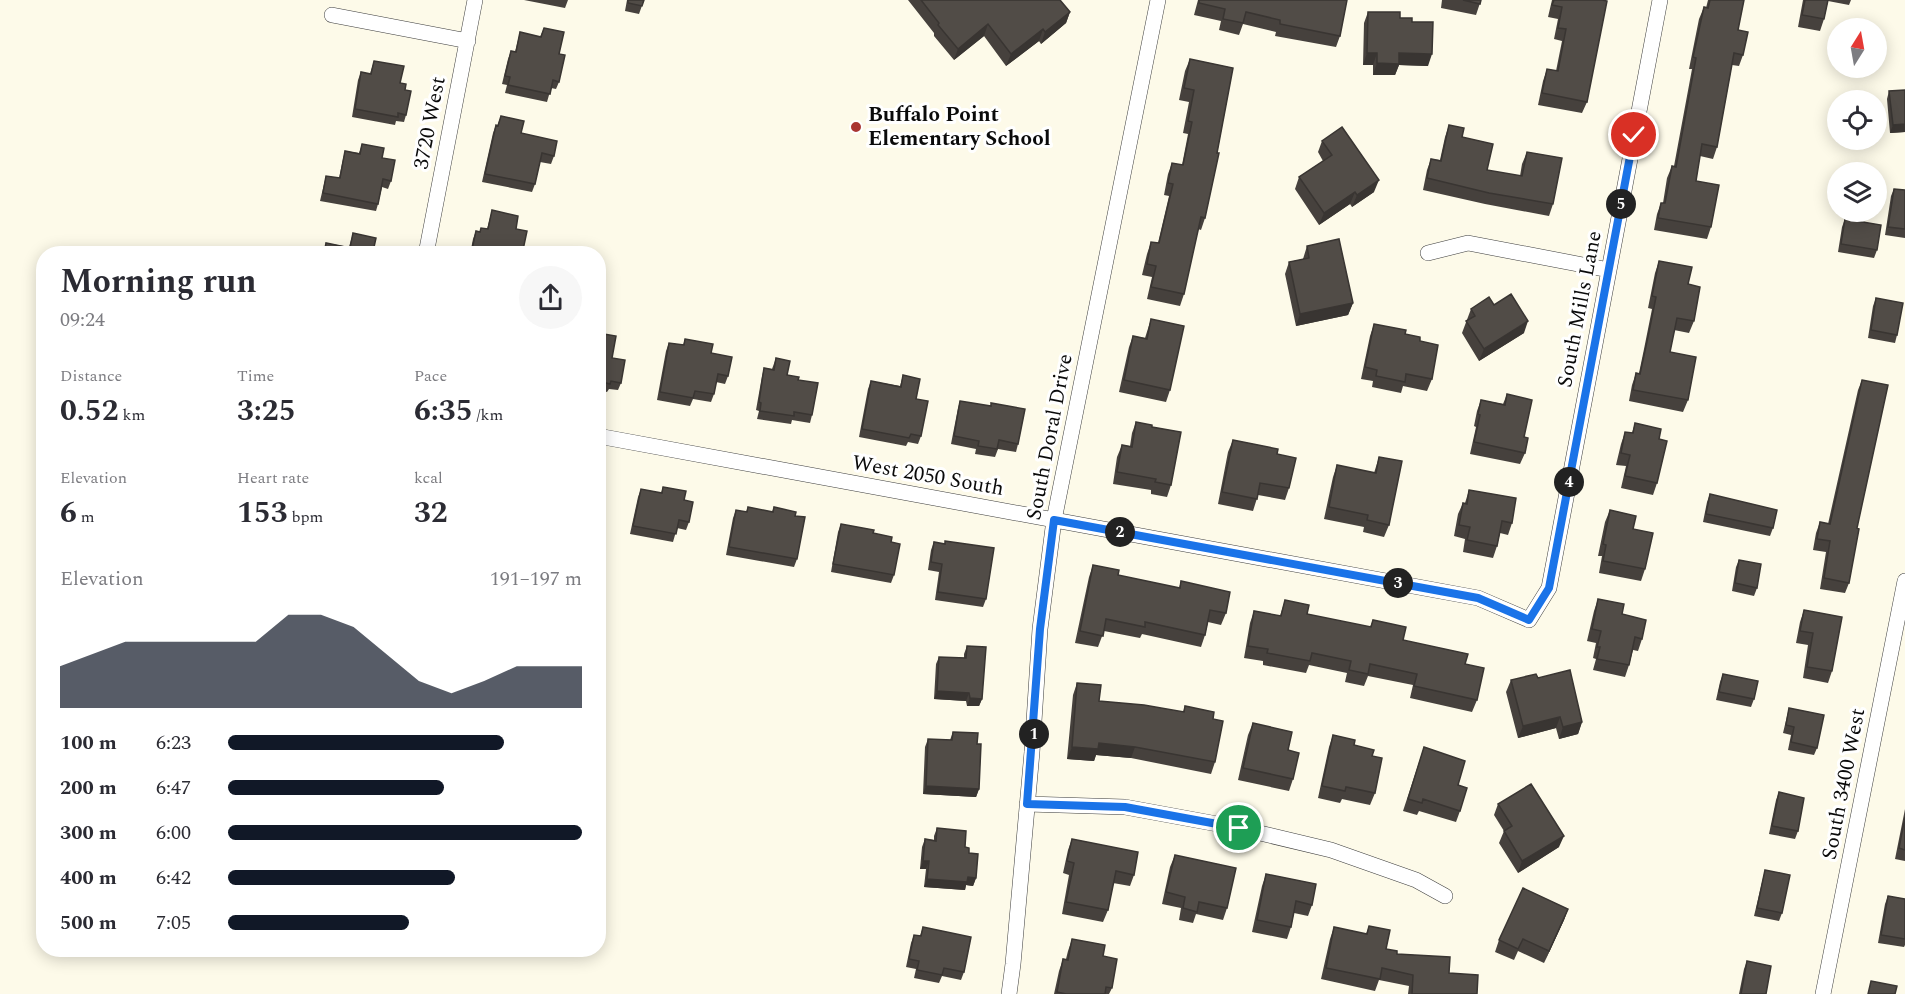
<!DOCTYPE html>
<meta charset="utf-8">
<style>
body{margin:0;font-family:Spectral,serif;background:#f7f7f7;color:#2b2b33;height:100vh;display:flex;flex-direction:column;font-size:22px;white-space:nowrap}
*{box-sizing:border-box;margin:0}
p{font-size:20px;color:#7c7c81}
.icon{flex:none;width:33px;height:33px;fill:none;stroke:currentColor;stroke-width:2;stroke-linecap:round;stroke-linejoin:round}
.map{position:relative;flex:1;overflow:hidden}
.panel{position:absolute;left:36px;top:246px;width:570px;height:711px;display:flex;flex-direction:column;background:#fff;border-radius:24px;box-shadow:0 3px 15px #0003}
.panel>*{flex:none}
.needle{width:39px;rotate:11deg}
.fabs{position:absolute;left:1827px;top:18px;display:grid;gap:12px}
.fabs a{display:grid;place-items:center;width:60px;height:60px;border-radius:50%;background:#fff;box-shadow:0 3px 15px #0003;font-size:30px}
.pin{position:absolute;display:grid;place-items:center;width:51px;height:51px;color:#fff;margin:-26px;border:3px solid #fff;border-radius:50%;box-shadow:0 2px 6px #0007}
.km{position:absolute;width:30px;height:30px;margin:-15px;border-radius:50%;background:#222;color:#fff;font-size:16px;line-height:30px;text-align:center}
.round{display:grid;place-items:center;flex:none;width:63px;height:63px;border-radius:32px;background:#f7f7f7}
.headline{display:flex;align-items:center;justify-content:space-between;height:102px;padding:0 24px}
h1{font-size:33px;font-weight:700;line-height:45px}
.figures{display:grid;grid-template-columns:repeat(3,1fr);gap:9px;height:102px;padding:6px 24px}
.figures div{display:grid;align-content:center}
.figures b{font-size:30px;font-weight:700}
.figures small{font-size:16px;font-weight:400}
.figures p{font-size:16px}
.chart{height:168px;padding:12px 24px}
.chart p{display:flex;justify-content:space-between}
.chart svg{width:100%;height:108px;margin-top:6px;fill:#111827;opacity:.7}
ul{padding:0 24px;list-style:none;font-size:20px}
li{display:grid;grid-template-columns:96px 72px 1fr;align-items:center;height:45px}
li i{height:15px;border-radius:8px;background:#111827}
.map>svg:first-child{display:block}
</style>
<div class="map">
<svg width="1905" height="994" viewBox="0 0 1905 994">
<rect width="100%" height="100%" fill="#fdfae9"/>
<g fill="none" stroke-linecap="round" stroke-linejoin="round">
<g stroke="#3d3d3d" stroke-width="16">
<path id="street" d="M332,15L468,41
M1428,253L1468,243L1609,270
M426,254L475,0
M598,436L1478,598L1529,620L1549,588L1660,0
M1027,804L1125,807L1239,828L1331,850L1416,880L1445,896
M1009,994L1013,964L1032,752L1040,629L1054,520L1158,0
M1823,994L1905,581"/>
</g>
<use href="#street" stroke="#fff" stroke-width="15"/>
</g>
<path fill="#46413d" d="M524,0H568L565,8Z
M627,0H644L639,14L625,11Z
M908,0H1060L1070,12L1066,23L1041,44L1039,41L1006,66L984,36L954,60L934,36V33Z
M1198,0H1347L1340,36L1336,47L1275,36L1276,32L1243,24L1239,35L1219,30L1221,21L1194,15Z
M1442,0H1481L1476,15L1441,8Z
M1552,0H1602L1587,102L1582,113L1538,105L1543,81L1547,69L1556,71L1562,41L1554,39L1558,19L1548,17Z
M1708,0H1744L1738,30L1743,55L1739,66L1732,65L1717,147L1713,159L1700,156L1696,181L1711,227L1707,239L1654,230L1657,214L1661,203H1663L1667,178L1672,166H1674L1692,69H1689L1699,19L1704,7L1706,8Z
M1803,0H1851L1849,5L1828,1L1824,19L1820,31L1798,27Z
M1368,12L1400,18L1412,22L1428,66L1399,65L1395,75H1373V65H1363L1364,23Z
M544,28L559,54V82L556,89L551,88L547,102L505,93L507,85L502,84L508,59L511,51L515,52L520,32L540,37Z
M1190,59L1233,68L1205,218L1201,230L1198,229L1184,294L1180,306L1147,299L1152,277L1142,275L1147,254L1151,242L1158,243L1169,196L1164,195L1168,174L1172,163L1182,165L1188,134L1183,133L1189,102L1179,100L1185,71Z
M374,61L400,83L405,90L406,115L404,122L396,121L395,125L352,117L358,80L361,72L370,74Z
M1905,90V132L1890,133L1887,99L1889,91Z
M501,116L521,133L554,156L551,164L540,162L535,184L532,192L482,182L493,133L496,125L497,126Z
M1449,125L1462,137L1487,170L1520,176L1522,164L1527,152L1553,204L1549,216L1485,204L1423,190L1427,170L1431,159L1440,160L1445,137Z
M1322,141L1374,192L1352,207L1350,204L1319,225L1295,189L1299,177L1323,161L1318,152Z
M362,144L382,158L391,181L388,189L382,187L378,204L376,211L320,201L324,184L326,176L339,178L343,159L345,151L359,153Z
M1894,189L1905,190V238L1885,235L1891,196Z
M492,210L516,229L523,250L522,254H470L473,239L476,231L480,232L481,228L487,229Z
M1845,219L1877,250L1874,258L1838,252L1842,227Z
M353,233L374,247L378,254H323L326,243L349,247Z
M1307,246L1353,303L1348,315L1296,326L1285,274L1289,262L1303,259Z
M1659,261L1688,284L1694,321L1689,333L1674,330L1670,352L1688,400L1683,412L1629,401L1632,385L1636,373H1639L1644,349L1652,309L1648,308L1655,273Z
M1876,298L1897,335L1895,343L1868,338L1873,306Z
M1471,309L1524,333L1479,361L1462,333Z
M1151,319L1170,390L1166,402L1119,392L1129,347L1133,336L1145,338Z
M1374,324L1405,334L1420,341L1432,379L1427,391L1403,386L1401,393L1372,387L1373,381L1361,379L1370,336Z
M598,333L612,358L621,383L618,390L609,389L607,392L598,390Z
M685,339L711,353L728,376L725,384L716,382L714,394L711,402L693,399L690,406L657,400L666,351L669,343L683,345Z
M776,358L787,375L798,380L812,415L810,423L792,420L791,424L757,419L759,411L756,410L762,376L764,368L772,369Z
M903,375L916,399L921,436L918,444L908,442L906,446L859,437L868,389L871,381L900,386Z
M1862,380L1857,528L1849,583L1845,593L1820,589L1826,552L1813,550L1816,533L1820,522L1828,524L1858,390Z
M1507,394L1524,437L1525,453L1520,464L1470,454L1476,427L1474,426L1477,411L1481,400L1503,404Z
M960,401L1018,444L1016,452L998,449L995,457L975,454L976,449L951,444L958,408Z
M1136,422L1152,427L1171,485L1167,497L1151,494V490L1113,484L1117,457L1122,445L1130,446L1132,433Z
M1635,423L1659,439L1657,483L1653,495L1621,488L1626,466L1616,465L1621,444L1625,432L1632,433Z
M1233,440L1277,454L1289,488L1285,500L1258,495L1253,511L1218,504L1228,452Z
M1379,457L1389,525L1384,537L1363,532L1364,527L1324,519L1333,477L1337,465L1374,473Z
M663,487L684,500L689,522L686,530L677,528L673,542L630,534L638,497L641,489L661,493Z
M1469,490L1512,523L1508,535L1500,533L1497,546L1493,558L1463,552L1465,539L1454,536L1458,514L1463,503H1465Z
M1710,494L1773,528L1770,536L1703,522L1707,502Z
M748,507L772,512L774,507L795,516L797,559L794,567L726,555L733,518L736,510L746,512Z
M1610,510L1633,529L1645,569L1641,581L1599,573L1602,556H1598L1605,522Z
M841,524L873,533L891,542L894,575L891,583L831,572L838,532Z
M934,542L986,599L983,607L935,600L939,572L928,570L931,550Z
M1739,560L1757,588L1754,596L1732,591L1736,567Z
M1093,565L1118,575L1179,588L1181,581L1226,613L1221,625L1208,622L1205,635L1201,647L1142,634L1140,638L1104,631L1098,647L1075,643L1089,577Z
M1598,599L1622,614L1642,639L1638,651L1633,650L1629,665L1625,677L1593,670L1596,659L1593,658L1596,643L1587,641L1594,611Z
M1285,600L1307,614L1370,627L1373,620L1403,640L1465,664L1477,700L1472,712L1410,698L1413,685L1368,676L1364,686L1345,682L1347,673L1309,665L1306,673L1263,665V661L1244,658L1250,623L1254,611L1280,616Z
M1804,610L1832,671L1828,683L1803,678L1808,645L1796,643L1800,622Z
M967,646L982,699L979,706H967L966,701L934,699L936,664L939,657L964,658V654Z
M1723,674L1754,699L1751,707L1716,700L1720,682Z
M1538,678L1582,722L1578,734L1559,739L1556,728L1518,738L1506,692L1511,680Z
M1077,683L1099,701L1183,712L1185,706L1213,719L1215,762L1211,774L1131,758L1096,755L1094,761L1067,759L1073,695Z
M1789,708L1817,748L1814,755L1788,750L1791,735L1783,733L1787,716Z
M1253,723L1288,750L1293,779L1289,791L1238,780L1248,735Z
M953,732L977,744L979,789L976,797L923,794L925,747L928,739L950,740Z
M1333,735L1372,756L1375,793L1370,805L1342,799L1340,803L1318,798L1329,747Z
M1424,747L1458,785L1460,811L1456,822L1419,811L1417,815L1403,811Z
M1779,792L1798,831L1795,839L1769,834L1776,800Z
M1498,804L1559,847L1518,873L1499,843L1504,831L1494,815Z
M1905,809V861L1895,859Z
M937,828L965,847L969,853L976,878L973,886L966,885L965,890L924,887L926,869H920L922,847L925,839L934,840V836Z
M1072,839L1134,875L1130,886L1113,883L1108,910L1103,922L1062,914L1069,875L1063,873L1068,850Z
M1175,855L1227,908L1223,920L1196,914L1193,923L1179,920L1181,908L1162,904L1170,867Z
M1765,870L1782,913L1779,921L1754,916L1763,878Z
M1266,874L1312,905L1308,916L1294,913L1291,927L1287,939L1252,932L1262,886Z
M1888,896L1905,899V945L1904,947L1878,943L1885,904Z
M1568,909L1564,920L1544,963L1518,951L1514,960L1495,952L1499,940Z
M1369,926L1386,949L1397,954L1449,973L1477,994H1408L1409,986L1379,980L1375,991L1321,979L1330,939L1334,927L1366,934Z
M923,927L964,972L961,980L942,976L939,983L914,978L916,969L906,967L911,943L914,935L920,936Z
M1072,939L1103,956L1112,988L1109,994H1054L1059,971L1063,959H1066L1068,951Z
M1747,961L1766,994H1739L1744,969Z"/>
<path fill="#393532" d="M1070,12L1066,23L1041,44L1045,32Z
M988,24L984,36L954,60L958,49Z
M1043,29L1039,41L1006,66L1011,54Z
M1367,53H1377L1373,65H1363Z
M1399,53L1432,54L1428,66L1399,65L1395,75H1373L1377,63Z
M1905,124V132L1890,133L1893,125Z
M1379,180L1374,192L1352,207L1357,195Z
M1355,192L1350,204L1319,225L1324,213Z
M1353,303L1348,315L1296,326L1300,314Z
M1528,321L1524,333L1479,361L1484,349Z
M937,691L969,693L966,701L934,699Z
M970,698L982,699L979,706H967Z
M1560,717L1556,728L1518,738L1523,726Z
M1582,722L1578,734L1559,739L1563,727Z
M1099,743L1135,747L1131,758L1096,755L1094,761L1067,759L1072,747Z
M926,786L979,789L976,797L923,794Z
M1564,836L1559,847L1518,873L1522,861Z
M923,861H929L926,869H920Z
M968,877L976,878L973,886L966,885L965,890L924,887L927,879Z
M1568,909L1564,920L1544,963L1549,951Z"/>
<path fill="#514c47" stroke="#393532" stroke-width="1.5" d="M628,0H644L642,6L628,3Z
M921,0H1060L1070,12L1045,32L1043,29L1011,54L988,24L958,49L938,25L939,23Z
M1199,0H1347L1340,36L1280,24V20L1246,12L1243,23L1223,19L1225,9L1199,3Z
M1463,0H1481L1480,4Z
M1554,0H1602L1607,1L1587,102L1542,93L1547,69L1558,71L1566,29L1558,28L1562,7L1552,5Z
M1710,0H1744L1738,30L1748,32L1743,55L1734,53L1717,147L1702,144L1696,181L1719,185L1711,227L1658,218L1661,203H1665L1672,166L1676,167L1696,58L1693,57L1704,7L1708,8Z
M1805,0H1828L1824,19L1802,15Z
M1368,12H1400V18H1412V22H1433L1432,54L1399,53V64L1377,63V53H1367Z
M544,28L564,32L559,54L565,55L559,82L553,80L550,94L508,85L510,77L505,76L511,51L516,52L520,32L541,37Z
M1190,59L1233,68L1217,153H1219L1205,218L1201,217L1184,294L1151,287L1156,266L1147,264L1151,242L1159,243L1173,184L1168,183L1172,163L1183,165L1192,122L1188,121L1194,90L1184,88Z
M374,61L404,66L400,83L406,84L405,90L411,91L406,115L398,113V117L355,109L361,72L371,74Z
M1905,90V124L1893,125L1889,91Z
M501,116L524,121L521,133L557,141L554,156L542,153L535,184L485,174L496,125L498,126Z
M1449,125L1464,128L1462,137L1493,144L1487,170L1522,176L1527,152L1562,158L1553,204L1489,193L1427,178L1431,159L1441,161Z
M1342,127L1379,180L1357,195L1355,192L1324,213L1299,177L1332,155L1322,141Z
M362,144L384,148L382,158L395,160L391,181L383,179L378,204L323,193L326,176L340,178L345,151L360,154Z
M1894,189L1905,190V229L1888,227Z
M492,210L518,216L516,229L527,231L523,250L517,249L516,254H471L476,231L480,232L481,228L488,229Z
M1845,219L1881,225L1877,250L1841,244Z
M353,233L376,238L374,247L379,248L378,254H324L326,243L350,248Z
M1339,239L1353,303L1300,314L1289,262L1309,258L1307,246Z
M1659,261L1692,267L1688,284L1700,287L1694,321L1677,318L1670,352L1696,357L1688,400L1633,390L1636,373L1640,374L1648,337L1656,297L1652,296Z
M1511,294L1528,321L1484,349L1466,321L1475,316L1471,309L1489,297L1494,305Z
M1876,298L1903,303L1897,335L1871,330Z
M1151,319L1184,326L1170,390L1124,380L1133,336L1147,339Z
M1374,324L1406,330L1405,334L1420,337V341L1438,345L1432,379L1406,374L1405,382L1376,376L1377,370L1365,367Z
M598,333L616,336L612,358L625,360L621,383L611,381L610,384L598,381Z
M685,339L713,344L711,353L732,357L728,376L718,374L714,394L695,391L693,398L660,392L669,343L684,345Z
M776,358L790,361L787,375L799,377L798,380L818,383L812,415L794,412V416L760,411L761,403L759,402L764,368L774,370Z
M903,375L920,379L916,399L928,401L921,436L911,434L909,438L862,429L871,381L901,387Z
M1862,380L1888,385L1857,528L1859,529L1849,583L1824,578L1830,541L1817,539L1820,522L1830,524Z
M1507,394L1532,400L1524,437L1528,438L1525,453L1474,442L1480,415L1478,414L1481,400L1505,405Z
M960,401L991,406V403L1025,409L1018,444L999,440L997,449L978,446L979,441L954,436Z
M1136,422L1152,425V427L1181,432L1171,485L1155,482L1156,479L1117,472L1122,445L1132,447Z
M1635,423L1661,429L1659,439L1667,441L1657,483L1625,476L1630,455L1621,453L1625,432L1633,433Z
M1233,440L1278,449L1277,454L1296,458L1289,488L1260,483L1257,499L1222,492Z
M1379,457L1402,461L1389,525L1367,520L1368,515L1329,507L1337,465L1376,473Z
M663,487L686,491L684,500L693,502L689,522L679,520L676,534L633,526L641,489L662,493Z
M1469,490L1516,498L1512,523L1502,521L1497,546L1467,540L1470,527L1459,525L1463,503L1467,504Z
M1710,494L1777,510L1773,528L1706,514Z
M748,507L773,512L774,507L796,512L795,516L805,517L797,559L729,547L736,510L747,512Z
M1610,510L1636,516L1633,529L1653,533L1645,569L1603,561L1606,545L1603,544Z
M841,524L874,530L873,533L892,537L891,542L900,544L894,575L833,564Z
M945,541L994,548L986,599L938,592L942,564L931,562L934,542L945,544Z
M1739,560L1761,564L1757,588L1735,583Z
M1093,565L1119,570L1118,575L1180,588L1181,581L1230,592L1226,613L1210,610L1205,635L1145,622V627L1106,619L1103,636L1080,631Z
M1598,599L1624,604L1622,614L1646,620L1642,639L1635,637L1629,665L1597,659L1600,647H1597L1601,631L1592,629Z
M1285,600L1309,605L1307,614L1371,627L1373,620L1406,627L1403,640L1468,654L1465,664L1484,668L1477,700L1414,686L1417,674L1370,664L1368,674L1349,670L1351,661L1312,653L1310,661L1267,653L1268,649L1248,646L1254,611L1281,616Z
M1804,610L1842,617L1832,671L1807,667L1813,633L1800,631Z
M967,646L986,647L982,699L970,698L969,693L937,691L939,657L966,658Z
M1570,670L1582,722L1563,727L1560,717L1523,726L1511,680L1536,674L1538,678Z
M1723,674L1758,681L1754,699L1719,692Z
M1077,683L1101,685L1099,701L1144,705L1184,712L1185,706L1214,712L1213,719L1223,721L1215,762L1135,747L1099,743L1098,749L1072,747Z
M1789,708L1824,715L1817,748L1791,742L1794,727L1786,725Z
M1253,723L1292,732L1288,750L1299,753L1293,779L1243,768Z
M953,732L978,733L977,744H981L979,789L926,786L928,739L952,740Z
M1333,735L1355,740L1354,745L1374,750L1372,756L1382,758L1375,793L1346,787L1345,791L1322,786Z
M1424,747L1465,761L1458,785L1467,788L1460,811L1423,799L1422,803L1408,799Z
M1531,784L1564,836L1522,861L1504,831L1512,826L1498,804Z
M1779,792L1804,798L1798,831L1772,826Z
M1905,817V850L1899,848Z
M937,828L966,831L965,847L969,848V853L978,854L976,878L968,877L967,882L927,879L929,861H923L925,839L936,841Z
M1072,839L1138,852L1134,875L1116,871L1108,910L1066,902L1074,863L1067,861Z
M1175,855L1236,868L1227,908L1199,902L1197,912L1183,908L1185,897L1166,892Z
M1765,870L1790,875L1782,913L1757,908Z
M1266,874L1316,884L1312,905L1296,901L1291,927L1257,920Z
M1523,888L1568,909L1549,951L1523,939L1518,949L1499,940Z
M1888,896L1905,899V939L1881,935Z
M1369,926L1390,930L1386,949L1397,951V954L1450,957L1449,973L1478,975L1477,994H1412L1413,975L1382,968L1380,979L1326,968L1334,927L1367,934Z
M923,927L971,937L964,972L944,968L942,975L917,970L919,961L909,959L914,935L921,936Z
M1072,939L1105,945L1103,956L1117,959L1112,988L1106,987L1105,994H1066L1057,992L1063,959L1068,960Z
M1747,961L1771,966L1766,994H1741Z
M1871,981L1897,986L1895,994H1868Z"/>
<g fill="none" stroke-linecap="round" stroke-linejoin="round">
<g stroke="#fff" stroke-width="12">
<path id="route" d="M1239,828L1125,807L1027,804L1040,629L1054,520L1478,598L1529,620L1549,588L1634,135"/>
</g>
<use href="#route" stroke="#1a73e8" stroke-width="8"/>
</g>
<circle fill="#a93532" stroke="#fff" stroke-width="2" cx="856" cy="127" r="6"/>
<g text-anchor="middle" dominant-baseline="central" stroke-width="6" stroke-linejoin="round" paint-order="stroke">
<g font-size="21" font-weight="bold" fill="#0a0a0a" stroke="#fff" text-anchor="start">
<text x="868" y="115">Buffalo Point<tspan x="868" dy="24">Elementary School</tspan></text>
</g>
<g font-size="21" fill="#0a0a0a" stroke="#fff">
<text transform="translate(430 123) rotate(-79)">3720 West</text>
<text transform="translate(1580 309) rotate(-79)">South Mills Lane</text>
<text transform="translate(1050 437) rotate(-79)">South Doral Drive</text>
<text transform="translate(928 476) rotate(10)">West 2050 South</text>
<text transform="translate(1844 784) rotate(-79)">South 3400 West</text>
</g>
</g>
</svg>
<div class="fabs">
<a><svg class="needle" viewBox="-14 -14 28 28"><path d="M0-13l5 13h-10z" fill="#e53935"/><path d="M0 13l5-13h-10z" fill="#7c7c81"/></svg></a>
<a><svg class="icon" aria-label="locate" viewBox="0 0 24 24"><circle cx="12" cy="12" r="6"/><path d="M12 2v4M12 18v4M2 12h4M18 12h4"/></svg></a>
<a><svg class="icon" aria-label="layers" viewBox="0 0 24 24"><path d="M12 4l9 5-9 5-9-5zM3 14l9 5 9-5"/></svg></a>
</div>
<div class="pin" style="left:1239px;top:828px;background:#1e9e55"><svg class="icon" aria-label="arrive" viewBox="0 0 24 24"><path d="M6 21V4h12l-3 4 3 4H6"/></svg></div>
<div class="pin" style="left:1634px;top:135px;background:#d93025"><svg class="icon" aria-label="check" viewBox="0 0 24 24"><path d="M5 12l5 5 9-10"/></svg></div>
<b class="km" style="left:1034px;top:734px">1</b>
<b class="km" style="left:1120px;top:532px">2</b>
<b class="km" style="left:1398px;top:583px">3</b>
<b class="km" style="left:1569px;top:482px">4</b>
<b class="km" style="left:1621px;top:204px">5</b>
<section class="panel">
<div class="headline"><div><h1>Morning run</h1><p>09:24</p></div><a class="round"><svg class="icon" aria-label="share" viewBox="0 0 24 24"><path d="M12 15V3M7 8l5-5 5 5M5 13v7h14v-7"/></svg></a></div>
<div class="figures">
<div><p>Distance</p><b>0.52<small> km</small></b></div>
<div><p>Time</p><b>3:25</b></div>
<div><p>Pace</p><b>6:35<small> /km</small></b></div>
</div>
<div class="figures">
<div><p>Elevation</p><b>6<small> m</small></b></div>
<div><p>Heart rate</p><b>153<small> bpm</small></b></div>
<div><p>kcal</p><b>32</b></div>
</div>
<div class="chart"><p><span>Elevation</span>191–197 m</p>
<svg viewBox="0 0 160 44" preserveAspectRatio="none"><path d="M0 44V27L10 22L20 17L30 17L40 17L50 17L60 17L70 6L80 6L90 11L100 22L110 33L120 38L130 33L140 27L150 27L160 27V44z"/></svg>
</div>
<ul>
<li><b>100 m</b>6:23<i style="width:78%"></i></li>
<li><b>200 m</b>6:47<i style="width:61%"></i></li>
<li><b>300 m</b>6:00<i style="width:100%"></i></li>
<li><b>400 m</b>6:42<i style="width:64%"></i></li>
<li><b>500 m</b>7:05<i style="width:51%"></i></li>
</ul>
</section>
</div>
